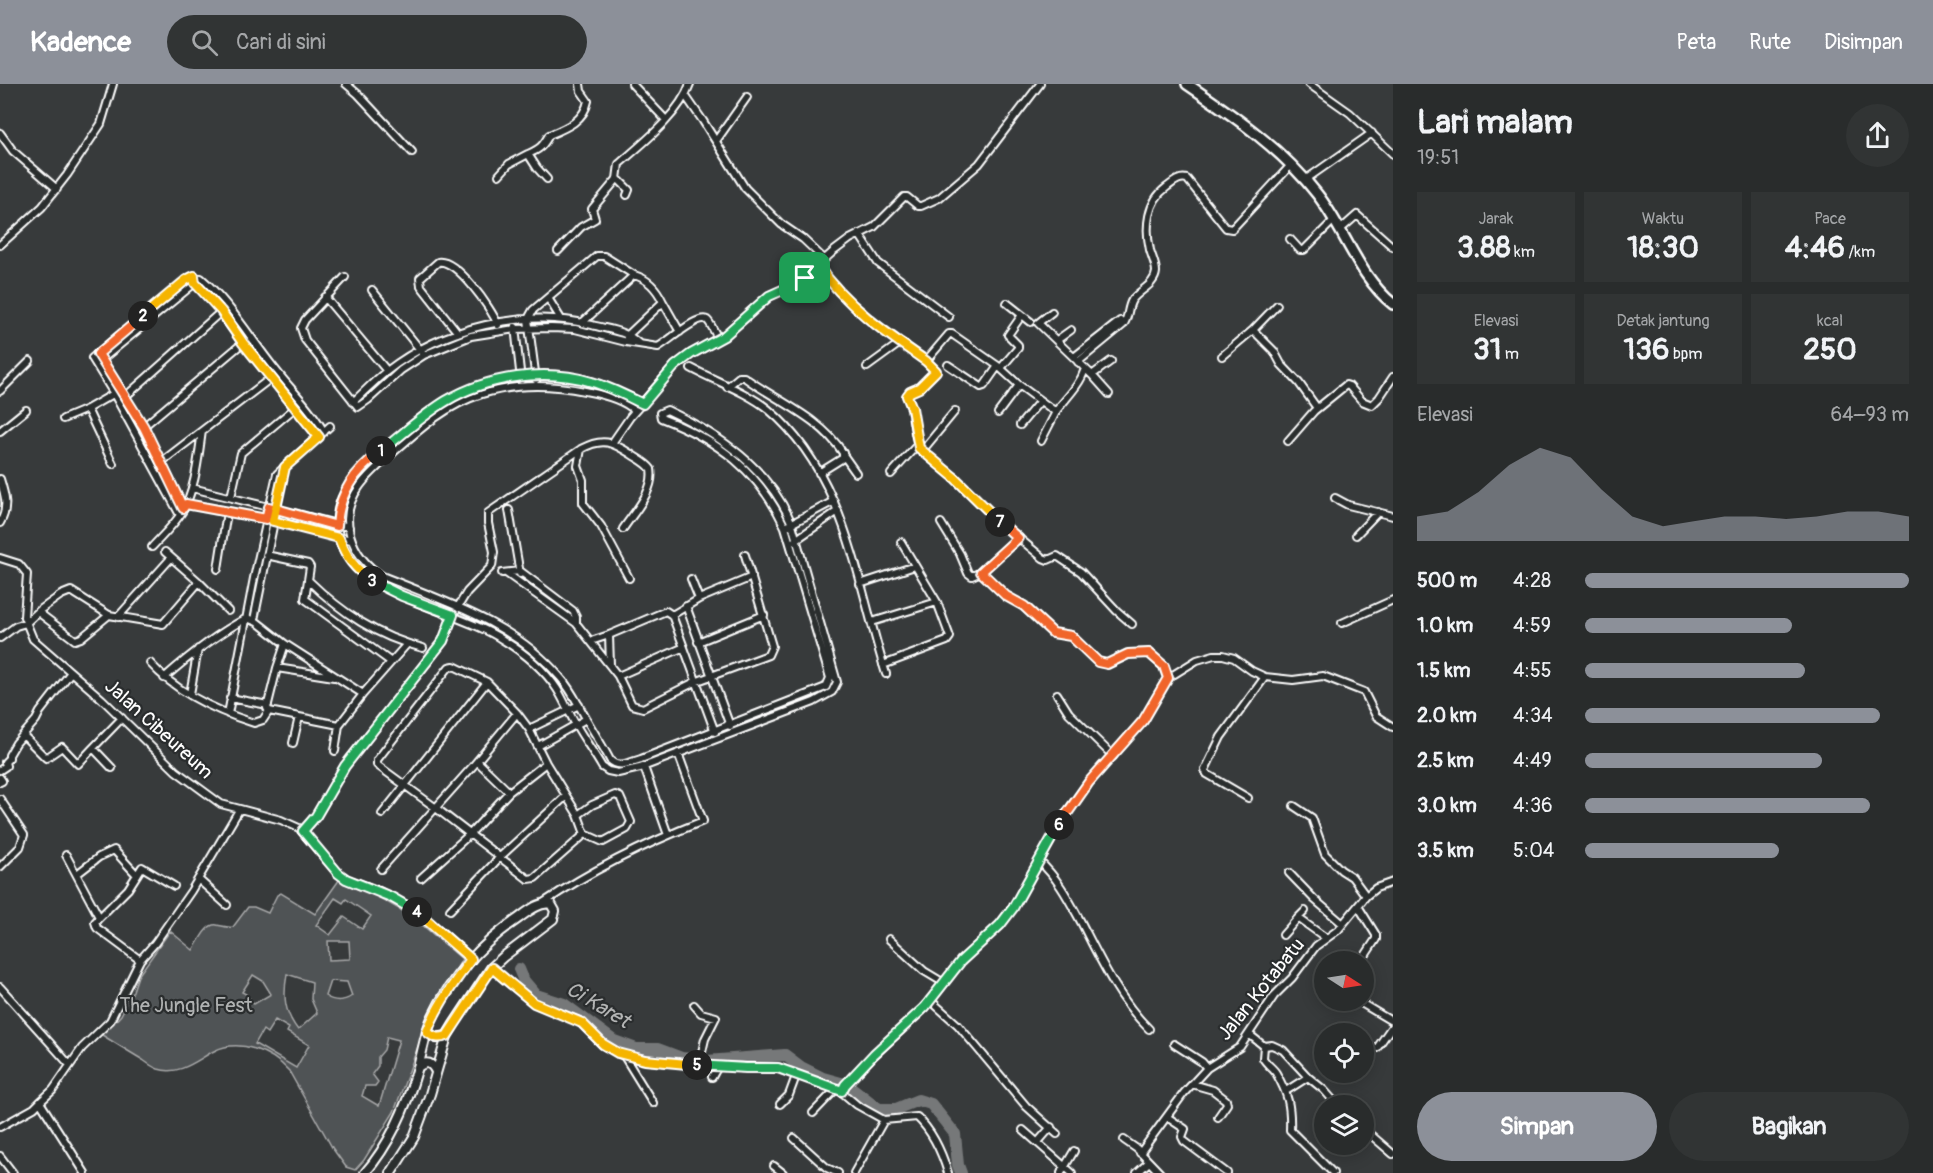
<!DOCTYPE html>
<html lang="id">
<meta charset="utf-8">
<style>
body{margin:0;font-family:Pangolin,sans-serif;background:#313434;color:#f1f3f6;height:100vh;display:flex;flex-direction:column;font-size:22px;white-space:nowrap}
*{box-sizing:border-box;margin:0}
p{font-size:20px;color:#a5a7a9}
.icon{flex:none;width:33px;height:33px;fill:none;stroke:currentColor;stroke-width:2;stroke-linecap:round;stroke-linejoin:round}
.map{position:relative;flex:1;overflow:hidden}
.details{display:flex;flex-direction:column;background:#292c2c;width:540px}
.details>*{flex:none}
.needle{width:39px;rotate:102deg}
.buttons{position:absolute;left:1314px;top:867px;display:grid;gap:12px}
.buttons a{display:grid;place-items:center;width:60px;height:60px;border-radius:50%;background:#292c2c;box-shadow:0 3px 15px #0003,0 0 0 2px #454848;font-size:30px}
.pin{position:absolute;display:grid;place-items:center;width:51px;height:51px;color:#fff;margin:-26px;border-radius:12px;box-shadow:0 3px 9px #0006}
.km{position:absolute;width:30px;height:30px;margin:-15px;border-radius:50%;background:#222;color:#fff;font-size:16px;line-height:30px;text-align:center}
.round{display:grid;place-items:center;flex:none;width:63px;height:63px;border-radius:32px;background:#313434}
.head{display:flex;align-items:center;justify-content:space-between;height:102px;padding:0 24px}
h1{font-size:33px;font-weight:700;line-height:45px}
.stats{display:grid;grid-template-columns:repeat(3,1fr);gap:9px;height:102px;padding:6px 24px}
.stats div{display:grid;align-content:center;border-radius:0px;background:#313434;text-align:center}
.stats b{font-size:30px;font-weight:700}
.stats small{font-size:16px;font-weight:400}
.stats p{font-size:16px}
.chart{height:168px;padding:12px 24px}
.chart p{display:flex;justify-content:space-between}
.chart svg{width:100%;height:108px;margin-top:6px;fill:#8c9099;opacity:.7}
.button{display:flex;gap:12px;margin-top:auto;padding:12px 24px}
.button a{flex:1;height:69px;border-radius:36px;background:#8c9099;color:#fff;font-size:24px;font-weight:700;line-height:69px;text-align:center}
.button a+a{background:#313434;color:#f1f3f6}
ul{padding:0 24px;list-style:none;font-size:20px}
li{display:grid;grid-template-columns:96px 72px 1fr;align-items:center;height:45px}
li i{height:15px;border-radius:8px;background:#8c9099}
header{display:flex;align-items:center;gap:36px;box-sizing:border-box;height:84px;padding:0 30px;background:#8c9099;color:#fff}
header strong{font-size:28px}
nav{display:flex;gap:33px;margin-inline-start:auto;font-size:21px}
.search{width:420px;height:54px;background:#313434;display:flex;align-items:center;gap:15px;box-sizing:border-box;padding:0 21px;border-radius:33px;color:#a5a7a9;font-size:22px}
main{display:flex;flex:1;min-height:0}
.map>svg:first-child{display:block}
</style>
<header>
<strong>Kadence</strong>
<div class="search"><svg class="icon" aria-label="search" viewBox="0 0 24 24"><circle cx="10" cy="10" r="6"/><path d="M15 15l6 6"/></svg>Cari di sini</div>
<nav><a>Peta</a><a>Rute</a><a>Disimpan</a></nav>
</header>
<main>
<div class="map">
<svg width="1393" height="1089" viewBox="0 0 1393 1089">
<rect width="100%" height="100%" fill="#373a3b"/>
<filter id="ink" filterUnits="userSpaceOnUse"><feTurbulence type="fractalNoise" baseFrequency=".0167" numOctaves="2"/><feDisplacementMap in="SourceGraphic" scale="12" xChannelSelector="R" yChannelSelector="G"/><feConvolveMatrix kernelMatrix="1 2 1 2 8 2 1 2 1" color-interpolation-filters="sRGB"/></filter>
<g filter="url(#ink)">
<path fill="#505354" stroke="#a8a9aa" stroke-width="1.5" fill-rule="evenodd" d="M342,792L413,833L462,875L429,932L394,1028L364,1076L355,1086L346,1083L333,1065L289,987C272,968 240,954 214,967C197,976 180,992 158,985C153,983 147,979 143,976C128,967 113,958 99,949L114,939L121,931L133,907L138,892L170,847L193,866C199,858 206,839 217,841C223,842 227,844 233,843L248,823H254L268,829L277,811L281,809L315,830ZM335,814L343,819L346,815L371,832L362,845L344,833L330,851L316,841ZM349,857L350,875L329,876L328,857ZM287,890L312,898L311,915L317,929L298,946C284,928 283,912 287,890ZM253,891L263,897L271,910L254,920L246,910L242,908ZM330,897L347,898L352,912C343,918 334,918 325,912ZM275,936L289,944L287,948L309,961L296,984L255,960L263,946L267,949ZM387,953L399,956L379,1022L362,1012L365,1002H375L378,998L372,990L378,982V973L384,966Z"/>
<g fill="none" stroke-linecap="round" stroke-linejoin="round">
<path stroke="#767879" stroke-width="12" d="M519,885L524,897L536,911L564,920L614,957L636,965H658L682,974L707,977L785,971L801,983L823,994L848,1001L879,1025H896L918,1016L931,1020L955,1050L958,1081L961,1089"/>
<g stroke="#fff" stroke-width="10">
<path id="minor" d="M346,0L358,10L412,68
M632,0L666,36
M1309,0L1350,29L1393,70
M685,11L703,37L745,104L781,140L803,155L824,175
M0,49L13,67L57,105
M716,57L747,13
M499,91L509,80L528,70
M617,94L629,106L627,111
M547,95L537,84L528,70C540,65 543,62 549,51C566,44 584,37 588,17L581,7L580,0
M1305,96L1372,49
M1340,146L1357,131L1393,163
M859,150L878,179L949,233
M1290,155L1300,166H1304L1334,136
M0,161L42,123L67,91L101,40L113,0
M558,167L581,143L595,135L592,125L617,95L619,80C643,59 679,31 690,0
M818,181C845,221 887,250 926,277L936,287L919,304L910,308L907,312C916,329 911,351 922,367L955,394L996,435L1043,474L1048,476L1057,472L1081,488L1117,527L1132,540
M194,192L195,199L211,215L243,259L319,353
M345,193L305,236L301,244L305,256L358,323L368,316L401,286L424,271L471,252L515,245L551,244L575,245L626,258L658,263C668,258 698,230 707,236C711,239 714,248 717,252
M372,206L422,268
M325,213L387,287
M548,214L561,235
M663,218L680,248
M1007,219L1031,238
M1052,228L1038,239L1092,291L1111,277
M582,239L634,191C649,195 657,205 663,218L629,250L627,253
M515,243L521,296
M1253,246L1274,267L1281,280L1299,299L1317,324
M458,249L421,202L420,194L438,178C457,175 491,224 498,241
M1057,256L1071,246
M98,270L143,343L183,424
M1222,272L1253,246L1277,221
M1074,273L1120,237
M100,277L195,199
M926,277L949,250H952L998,282L1019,301L1053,326H1057C1067,313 1080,301 1085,285
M1078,278L1123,241C1129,234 1127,224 1132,216C1139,206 1155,201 1156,188C1156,181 1152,173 1150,166C1145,144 1147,117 1167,103C1174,98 1179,93 1187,95L1226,144L1232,145L1291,81
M948,281L981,303L984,302L998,282
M867,283L900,259
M691,284C715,297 747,308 768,325C846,390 857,499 886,590
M1001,284L1018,264V261L1008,251L1022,231
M1092,291L1109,310
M536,296L528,235L533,226L597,172H604L634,191
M727,303L739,293H744C777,317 821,334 843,369V374L819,389
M0,307L30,277
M126,312L224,225
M353,318C364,308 375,296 387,287C442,244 525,223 592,241C610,246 624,246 638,259
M643,319C609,303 573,288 534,292C509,294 483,300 460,310C436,321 416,338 397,355C360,386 318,416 346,471C367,511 463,529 503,556C523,568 544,585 557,605C564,616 569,629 576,641C584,655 594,669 602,683L608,687L618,689L640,684L814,618L832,608L837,598L792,440C769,384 720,351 667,326L660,329L661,334C718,356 759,387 785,443
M87,325L113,380
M635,327C624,315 601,310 585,307C550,300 517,299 482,310C447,321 422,343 395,367C383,378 369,389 360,402C336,434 351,472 382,492C446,518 514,539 560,593C572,606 578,621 587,636C594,649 603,662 610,676C619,685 630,678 641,675L826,603L830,594L785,443L834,417
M998,329L1019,301
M63,335L87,325L115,309
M1020,341L1040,317
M143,343L245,257
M0,347L26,326
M1041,357L1057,326
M1288,357L1314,327L1346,301L1349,302L1362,317L1372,321L1379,314L1393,293
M612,359L630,333L675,282L691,270L724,252L769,212L800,197L834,167L850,155L874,143L904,113H907L918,122H921L939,114L979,80L1040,0
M922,367L955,327
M844,372L856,389
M160,379L271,294
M891,390L918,360
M0,395C5,411 9,424 0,439
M192,404L349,443
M231,413L241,369L296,323
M1335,414L1348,421L1393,432
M186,420L266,435L351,456
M509,426L520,490
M180,431L114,310L92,274L191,193L201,194C230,219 251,255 275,285C291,306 312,325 324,348
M941,439L960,470L968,489L972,492L981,488
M623,445C634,428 655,407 651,385C646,378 638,375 631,370C612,358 603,353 581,365L578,382L583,396V419L601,442L629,494
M1356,451L1378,428
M1018,454L981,488L1006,512L1024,522L1053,549L1071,552L1098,578L1108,580L1128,570L1149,569L1163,582L1168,594
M794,457L838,427
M152,463C162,452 174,441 182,428C196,404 198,374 202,347
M165,468L199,498L228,527
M266,471L308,480L310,483L308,496C341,528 377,553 423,564
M0,474L19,480L27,490L24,533L33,555L102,615L176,687L221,720L281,736L299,744L338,789L347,795L379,807L409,823L427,835L471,875
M218,485L227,428
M502,489L520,487L573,527L576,533V539
M506,489L576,539L618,592L632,621L643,624L695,598L768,571L772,562L745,471
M308,496L305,515L391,578
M860,500L915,482
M699,515L752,493
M686,522L730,642
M38,528L75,556L81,554L109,531
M672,531L715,648
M118,533L171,474
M254,536L285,383
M872,538L937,518
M1342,539L1393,516
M609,551L610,581
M0,554L16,542L26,539L40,526L61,511L71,507L109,531L163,540L199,498
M591,557L609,551L666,527L672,531L699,515L691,495
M698,558L764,531
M285,560L277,584L334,593
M150,579C176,608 216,627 254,639L263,636L269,627
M883,581L947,557L950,553L937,518L901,458
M277,584L267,624L269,627L339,641L363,610
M618,592L682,564
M164,594C190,571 215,551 247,534L257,538L285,560L363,610L407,560
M190,610L198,565
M1057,610L1069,629L1113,672
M230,614L268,621
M228,630L254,494L277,390L330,342
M529,645L579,621
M24,652L46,674L62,663L78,680L93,664
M293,659L299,633
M538,662L586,635
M335,667L339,641
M477,677L509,708
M644,683L668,751
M112,684L93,664L122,634
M0,686L6,682L5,678L9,674V671L16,659L36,636L40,628L71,588
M0,694L2,697L0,698
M1248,714L1207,690L1205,686L1221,653L1265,593
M0,715L24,751L20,763L0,783
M1294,722L1312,734L1325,770L1341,786L1352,793L1366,812
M382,730L487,598
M578,731L592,721L615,711L620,713L631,738L627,745L603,758L585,750L578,731L546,679L529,645L517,629L487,598L454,582L449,583L377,676V681L436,724L528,795L535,794L585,750
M303,747L316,732L345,682L443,557L453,531L467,508L492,482L494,468L488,439V429L581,365
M66,771L99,833
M1039,777C1058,794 1069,816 1081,838C1100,875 1119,916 1149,945
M381,785L473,682L517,629
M1289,789L1314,815L1343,840
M77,790L99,773L114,766L137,791
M421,794L470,750L509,708L546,679
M198,795L227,821
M543,819C593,785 647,759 703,737L678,669
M1358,822L1376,851V855L1361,878
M450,826L500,773L565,713
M1305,827L1298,834L1326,854
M1283,851L1298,834
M889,855L924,887L944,899
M140,876L97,844L95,838L128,805L142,783L174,802
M491,884L534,919L579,937L603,961L624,972L645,976L714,982L778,984L838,1005L857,1021L884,1036L917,1033C933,1048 942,1069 948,1089
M0,903L69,980
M930,916L958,941L1026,1022L1057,1050
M1356,916L1393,938
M694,921L701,929L716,933L705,955L699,981
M1250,951L1264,962L1272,961L1283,966L1308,993L1324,1006L1338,1022
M1174,960L1202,978L1207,984
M1264,962L1263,974C1266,980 1273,984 1276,989C1288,1010 1291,1022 1290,1046L1333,1089
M1377,964L1393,941
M624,972L653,1019
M712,993L718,982
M1192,1000L1213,1006L1226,1016L1227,1020L1218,1033
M842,1007L845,1001L875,970L925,923L961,877L1000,841L1018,815L1065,731L1089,698L1143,637L1168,594L1197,576L1214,571H1223L1234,574L1252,587L1265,593L1293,596L1323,592L1364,608L1376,632L1393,643
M1286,1007L1308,993
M40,1018L85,1089
M780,1020L789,1011L796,992
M813,1029L837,1004
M1167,1033L1185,1045L1182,1053L1184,1057L1227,1089
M0,1043L34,1024L40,1018L53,1006L82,964L110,937L140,876L155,859L191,807L239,726
M1364,1045L1393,1070
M1023,1046L1072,1089
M794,1054L827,1084L838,1089
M1124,1056L1137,1065L1160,1089
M1038,1058L1051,1043
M1140,1069L1184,1009L1207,984L1240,963L1274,912L1292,894L1316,862L1338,846L1366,812L1376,804L1393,798
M0,1072L13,1089
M774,1082L783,1089
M854,1089L884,1036
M1061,1089L1074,1067
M1137,1089L1149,1078"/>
</g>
<g stroke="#fff" stroke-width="12">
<path id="tertiary" d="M427,948L436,954L447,952
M418,983C427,976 432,979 436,988
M365,1089C392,1058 407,1021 418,983C423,966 425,949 432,934C451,893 482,859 519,834C527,828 540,817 551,820L555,827L553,835L503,873L491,884L454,940L447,952L430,1010L414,1053L391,1089"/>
</g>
<g stroke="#fff" stroke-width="14">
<path id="secondary" d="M1187,0C1234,32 1282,65 1317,110C1344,144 1358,192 1393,220"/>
</g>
<use href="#minor" stroke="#2a2d2e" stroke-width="6"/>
<use href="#tertiary" stroke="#2a2d2e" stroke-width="8"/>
<use href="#secondary" stroke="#2a2d2e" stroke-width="9"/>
</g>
</g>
<g fill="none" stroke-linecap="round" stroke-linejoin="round" filter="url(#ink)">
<g stroke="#fff" stroke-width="12">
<path id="split-1" d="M381,367C403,350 423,331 446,317C487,292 546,284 592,298C610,303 626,312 643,320L675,282L691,270L724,252L769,212L796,200L805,194"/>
</g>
<g stroke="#fff" stroke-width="12">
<path id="split-2" d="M143,232L98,270L144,343L183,424L186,420L266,435L269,423L337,442C339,408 355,387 381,367"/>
</g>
<g stroke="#fff" stroke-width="12">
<path id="split-3" d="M143,232L186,196L194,192L195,199L221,227L243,259L319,353L285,383L273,437L339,454C346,473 355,485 372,497"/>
</g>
<g stroke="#fff" stroke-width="12">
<path id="split-4" d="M372,497L402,512L453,531L443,557L345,682L316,732L303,747L338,789L346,795L391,813L417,828"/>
</g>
<g stroke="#fff" stroke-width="12">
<path id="split-5" d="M417,828L471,875C455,898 437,921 427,948C434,954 439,955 447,952L492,884L534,919L582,939L603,960L618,969L645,976L697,981"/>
</g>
<g stroke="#fff" stroke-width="12">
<path id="split-6" d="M697,981L746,984H778L842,1007L845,1001L874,970L925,923L961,877L1000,841L1013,824L1059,741"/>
</g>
<g stroke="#fff" stroke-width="12">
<path id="split-7" d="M1000,438L1018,454L981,488L1006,512L1024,522L1053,549L1071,552L1098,578L1107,580L1128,570L1149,569L1164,582L1168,594L1143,637L1089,698L1059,741"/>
</g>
<g stroke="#fff" stroke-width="12">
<path id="split-8" d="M805,194L818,181C845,221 887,250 926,277L936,287L919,304L910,308L907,312L912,324L919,364L955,394L1000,438"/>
</g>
<use href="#split-1" stroke="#22a559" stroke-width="8"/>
<use href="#split-2" stroke="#f0652b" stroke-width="8"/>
<use href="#split-3" stroke="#f5b400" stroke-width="8"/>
<use href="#split-4" stroke="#22a559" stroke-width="8"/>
<use href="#split-5" stroke="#f5b400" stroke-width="8"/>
<use href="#split-6" stroke="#22a559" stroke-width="8"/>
<use href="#split-7" stroke="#f0652b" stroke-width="8"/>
<use href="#split-8" stroke="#f5b400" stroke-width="8"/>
</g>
<g text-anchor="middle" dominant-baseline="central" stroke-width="4.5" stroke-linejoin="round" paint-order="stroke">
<g font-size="20" fill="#fff" stroke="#2a2d2e">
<text transform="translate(159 645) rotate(42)">Jalan Cibeureum</text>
<text transform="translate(1261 905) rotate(-51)">Jalan Kotabatu</text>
</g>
<g font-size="20" fill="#b0b2b2" stroke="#2a2d2e">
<text x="186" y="921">The Jungle Fest</text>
</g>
<g font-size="21" font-style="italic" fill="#b4b5b5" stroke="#2a2d2e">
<text transform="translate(598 921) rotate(31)">Ci Karet</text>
</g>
</g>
</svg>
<div class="buttons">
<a><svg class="needle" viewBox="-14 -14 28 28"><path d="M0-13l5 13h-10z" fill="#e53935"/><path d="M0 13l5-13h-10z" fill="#a5a7a9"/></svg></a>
<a><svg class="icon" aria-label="locate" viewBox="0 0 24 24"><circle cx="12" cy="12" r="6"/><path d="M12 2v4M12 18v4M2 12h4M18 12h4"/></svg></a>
<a><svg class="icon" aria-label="layers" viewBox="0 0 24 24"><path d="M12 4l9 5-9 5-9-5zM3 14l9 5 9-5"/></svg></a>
</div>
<div class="pin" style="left:805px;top:194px;background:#1e9e55"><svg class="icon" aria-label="arrive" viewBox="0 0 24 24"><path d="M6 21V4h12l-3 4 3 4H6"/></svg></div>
<b class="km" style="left:381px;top:367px">1</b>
<b class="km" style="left:143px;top:232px">2</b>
<b class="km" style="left:372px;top:497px">3</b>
<b class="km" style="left:417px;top:828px">4</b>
<b class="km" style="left:697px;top:981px">5</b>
<b class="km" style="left:1059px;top:741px">6</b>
<b class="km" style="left:1000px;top:438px">7</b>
</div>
<section class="details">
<div class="head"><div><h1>Lari malam</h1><p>19:51</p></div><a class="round"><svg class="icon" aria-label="share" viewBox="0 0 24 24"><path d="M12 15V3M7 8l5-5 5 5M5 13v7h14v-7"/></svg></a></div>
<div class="stats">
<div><p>Jarak</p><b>3.88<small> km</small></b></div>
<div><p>Waktu</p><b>18:30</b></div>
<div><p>Pace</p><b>4:46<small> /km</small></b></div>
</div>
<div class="stats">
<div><p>Elevasi</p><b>31<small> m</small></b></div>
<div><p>Detak jantung</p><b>136<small> bpm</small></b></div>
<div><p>kcal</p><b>250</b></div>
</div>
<div class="chart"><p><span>Elevasi</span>64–93 m</p>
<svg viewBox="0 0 160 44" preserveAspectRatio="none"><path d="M0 44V34L10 32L20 24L30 13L40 6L50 10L60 23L70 34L80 38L90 36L100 34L110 34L120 35L130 34L140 32L150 32L160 34V44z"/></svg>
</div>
<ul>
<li><b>500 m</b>4:28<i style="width:100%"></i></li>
<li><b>1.0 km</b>4:59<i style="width:64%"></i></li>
<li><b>1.5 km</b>4:55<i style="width:68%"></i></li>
<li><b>2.0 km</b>4:34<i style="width:91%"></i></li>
<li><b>2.5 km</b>4:49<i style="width:73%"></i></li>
<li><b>3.0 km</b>4:36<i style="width:88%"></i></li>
<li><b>3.5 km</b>5:04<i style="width:60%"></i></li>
</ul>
<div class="button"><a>Simpan</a><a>Bagikan</a></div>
</section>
</main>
